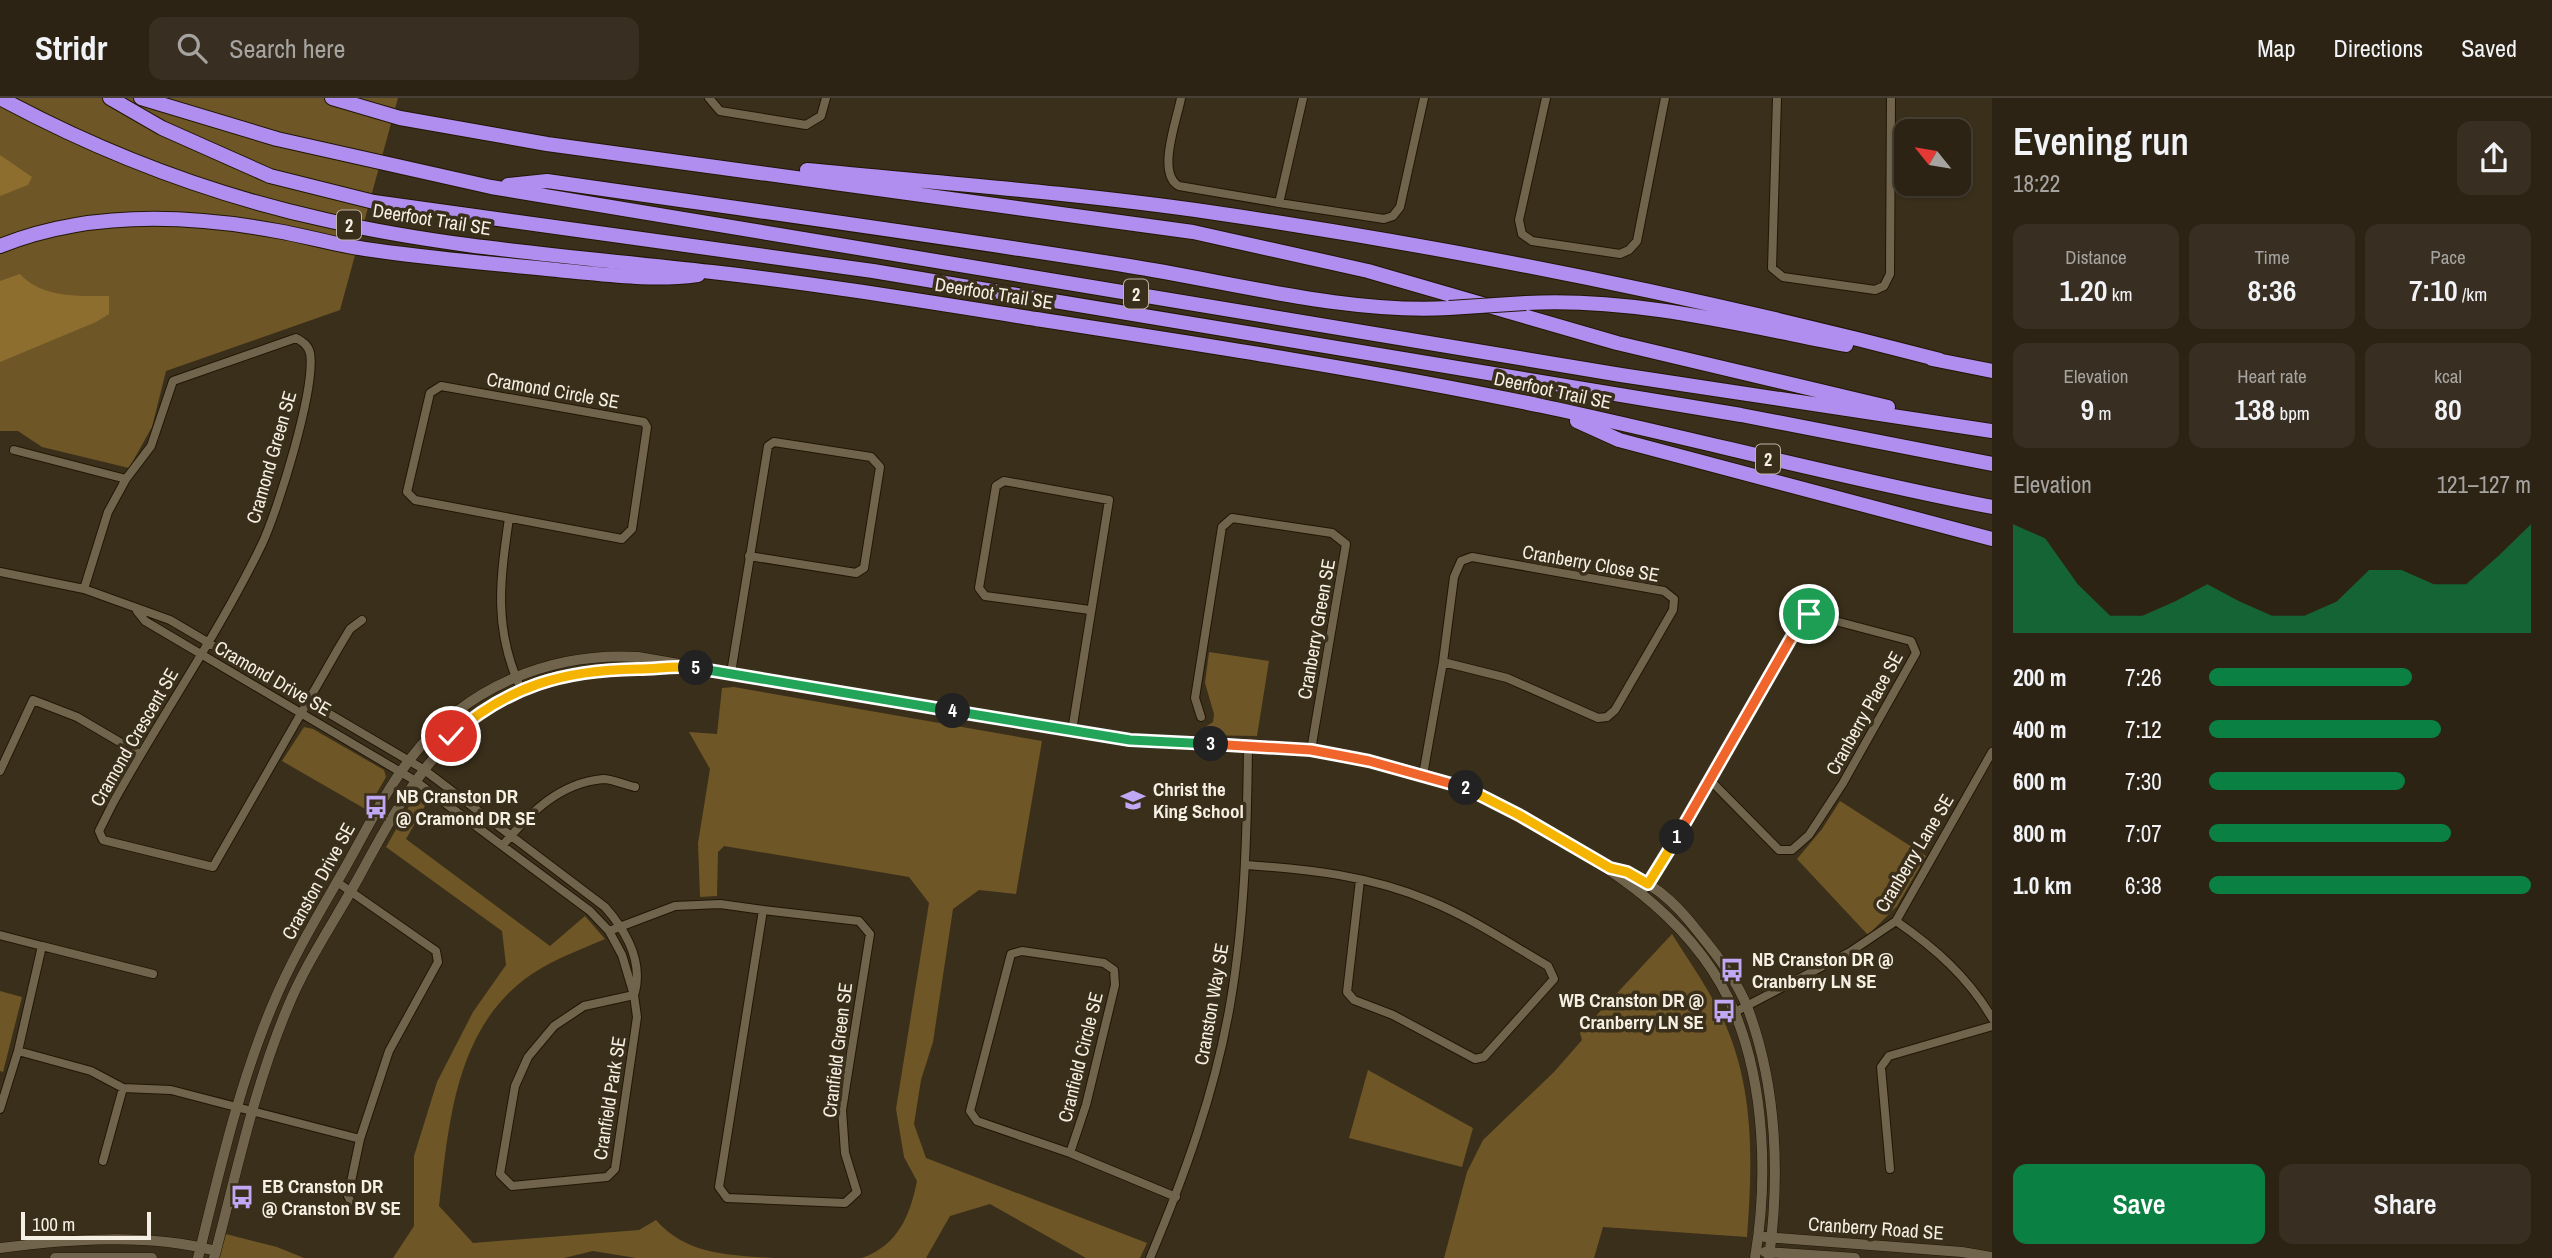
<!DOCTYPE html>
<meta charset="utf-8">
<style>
body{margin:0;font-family:"Archivo Narrow",sans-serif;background:#382f22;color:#f1f3f6;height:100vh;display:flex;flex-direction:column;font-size:26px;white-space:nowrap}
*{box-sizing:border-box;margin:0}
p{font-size:23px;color:#a6a4a0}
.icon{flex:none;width:38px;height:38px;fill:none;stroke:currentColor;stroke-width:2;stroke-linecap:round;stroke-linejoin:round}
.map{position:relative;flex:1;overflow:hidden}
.panel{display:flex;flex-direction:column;background:#2c2314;width:560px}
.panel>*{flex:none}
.needle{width:46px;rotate:300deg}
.buttons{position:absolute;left:1894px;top:21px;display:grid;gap:14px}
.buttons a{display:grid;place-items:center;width:77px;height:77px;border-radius:14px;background:#2c2314;box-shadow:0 2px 5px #0004,0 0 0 2px #484034;font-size:35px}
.scale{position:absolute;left:21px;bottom:18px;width:130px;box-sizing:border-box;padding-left:7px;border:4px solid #f6efe3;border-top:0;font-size:19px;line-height:24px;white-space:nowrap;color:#f6efe3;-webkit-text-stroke:5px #3a2f1a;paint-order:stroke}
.pin{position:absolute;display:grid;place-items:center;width:60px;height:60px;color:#fff;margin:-30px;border:4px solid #fff;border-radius:50%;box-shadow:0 2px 7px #0007}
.km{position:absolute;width:35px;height:35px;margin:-18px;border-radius:50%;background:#222;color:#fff;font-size:19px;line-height:35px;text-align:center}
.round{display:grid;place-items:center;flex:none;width:74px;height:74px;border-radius:14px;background:#382f22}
.summary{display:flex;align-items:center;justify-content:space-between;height:119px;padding:0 21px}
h1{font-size:38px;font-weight:600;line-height:52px}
.metrics{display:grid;grid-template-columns:repeat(3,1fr);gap:10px;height:119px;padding:7px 21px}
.metrics div{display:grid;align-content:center;border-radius:14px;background:#382f22;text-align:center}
.metrics b{font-size:30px;font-weight:600}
.metrics small{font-size:19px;font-weight:400}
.metrics p{font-size:19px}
.chart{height:196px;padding:14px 21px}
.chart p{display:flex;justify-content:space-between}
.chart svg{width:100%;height:126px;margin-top:7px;fill:#0b8043;opacity:.7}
.cta{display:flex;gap:14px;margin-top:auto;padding:14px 21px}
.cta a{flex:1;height:80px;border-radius:14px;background:#0b8043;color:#fff;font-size:28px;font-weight:600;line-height:80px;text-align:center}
.cta a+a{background:#382f22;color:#f1f3f6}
ul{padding:0 21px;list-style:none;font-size:23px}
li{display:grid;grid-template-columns:112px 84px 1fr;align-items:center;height:52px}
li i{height:18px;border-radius:9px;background:#0b8043}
header{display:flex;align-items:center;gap:42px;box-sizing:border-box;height:98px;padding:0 35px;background:#2c2314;border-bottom:2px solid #484034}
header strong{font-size:33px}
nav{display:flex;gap:38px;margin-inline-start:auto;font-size:24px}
.search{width:490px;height:63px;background:#382f22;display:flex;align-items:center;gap:18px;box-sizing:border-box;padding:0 24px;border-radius:14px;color:#a6a4a0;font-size:26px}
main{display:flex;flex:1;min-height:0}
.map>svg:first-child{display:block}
</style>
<header>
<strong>Stridr</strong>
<div class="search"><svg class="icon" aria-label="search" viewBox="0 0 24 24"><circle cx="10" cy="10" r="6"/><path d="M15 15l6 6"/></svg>Search here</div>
<nav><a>Map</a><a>Directions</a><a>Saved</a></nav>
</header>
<main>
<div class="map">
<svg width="1992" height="1160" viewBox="0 0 1992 1160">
<rect width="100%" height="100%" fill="#3a2f1a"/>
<path fill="#6e5627" d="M0,0H398L340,212L166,273L152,329L129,370L42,349L18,333H0Z
M1209,554L1269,563L1257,638L1201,637L1202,631L1213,624L1214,616L1205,585Z
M734,589L1042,643L1016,796L979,792L953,811L933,944L921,982L914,1026L926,1060L1147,1145L1140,1160H1086L990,1106L950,1118L926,1160H862C898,1147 910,1118 917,1083L904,1059L896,1011L929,805L909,779L724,748L718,754L717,798L700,799L698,745L710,671L689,634L717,636L722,590Z
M304,629L313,631L384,672L386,679L367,712L282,663Z
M416,696L429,701L406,741L550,848L585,818L605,841C580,852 554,861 532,876C455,928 449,1025 439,1108L473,1145L639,1132L656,1122C686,1157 730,1157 773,1160H636L593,1153L564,1160H393L414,1128V1058L437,984L473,914L506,867L502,833L386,749Z
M1840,703L1926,758L1897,808L1868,837L1797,761L1822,731Z
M1672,836C1687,860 1704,884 1717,909C1755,981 1753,1060 1747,1139L1603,1129L1594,1160H1444L1467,1074L1483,1042L1554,974L1582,942L1580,935Z
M0,893L22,899L3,974L0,973Z
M1368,972L1473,1030L1462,1069L1349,1040Z
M226,1136L277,1149L304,1160H219Z"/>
<path fill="#8e6e2e" d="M0,57L32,79L28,87L0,98Z
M20,176C42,200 77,198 109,198V216L96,224L0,264V183Z"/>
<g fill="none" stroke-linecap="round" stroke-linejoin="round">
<g stroke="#211704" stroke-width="10">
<path id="minor" d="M709,0L720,13L806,27L821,18L826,0
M1181,0C1177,22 1156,76 1179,88L1279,105
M1303,0L1279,105L1384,121L1393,118L1400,109L1424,0
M1546,0L1519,122L1522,136L1532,143L1620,156L1629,152L1637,143L1665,0
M1777,0L1772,170L1783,179L1875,192L1884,188L1890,176L1891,0
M441,288L644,324L647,329L632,431L622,441L415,402L407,394L430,295Z
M14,352L126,381
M509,420C500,483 493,531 521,591
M0,474L84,491L170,522L423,671L605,809C626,833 643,862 635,894
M84,491L108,414L126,381L151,348L173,283L296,240C303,244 308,247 310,255C316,290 278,412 262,446C219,535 161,618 113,705L99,733L103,742L213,769L338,551L350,531L362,522
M137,513L145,523L414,682L590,813L609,833L622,857L634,897L637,919L615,1071L607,1079L512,1088L500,1076L515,988L528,959L554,928L584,908L634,897
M731,575L768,348L774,344L871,359L880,369L864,470L856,475L749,458
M1201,619L1195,600L1222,429L1232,420L1332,435L1346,446L1311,652
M1072,633L1109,402L1004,383L996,388L979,490L985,498L1090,512
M0,673L33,602L77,619L140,656
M1423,677L1443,564L1454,479L1461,463L1472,459L1664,493L1674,501L1673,512L1615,612L1607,619L1598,620L1507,580L1443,564
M503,747C530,715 559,685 603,681C613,681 625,687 635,689
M1246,767C1308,771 1372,778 1430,803C1472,820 1510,846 1548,868L1554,881L1484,959L1475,961L1393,917L1354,902L1347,894L1360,782
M337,784L436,853L438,864L389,953L360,1041L348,1098L355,1112
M1642,795L1802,521L1809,516L1911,543L1916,555L1843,685L1809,737L1792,752H1779L1710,682
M763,812L859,823L870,836L842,1012L845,1055L857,1094L845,1105L727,1100L719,1089Z
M1896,823C1935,850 1968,879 1992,920
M609,833L675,808L720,806L763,812
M0,837L42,848L18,953L0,1011
M42,848L153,876
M1735,914L1850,854L1896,823L1992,654
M18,953L91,973L123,990L171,992L360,1041
M1070,1055L1086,1007L1115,887L1114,872L1104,865L1022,853L1011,856L970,1013L977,1023L1070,1055L1176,1099
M103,1063L123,990
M1890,1071L1881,969L1889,958L1992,928
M1150,1160C1184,1079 1215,994 1230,907C1245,821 1247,735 1248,648"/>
</g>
<g stroke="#211704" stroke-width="11">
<path id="tertiary" d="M1610,770C1648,778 1676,805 1699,835C1717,857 1738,884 1748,911C1777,989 1780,1078 1769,1160
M1765,1139L1962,1154L1992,1159
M0,1150C71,1141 146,1135 216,1153
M1765,1154L1855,1160
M55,1160H152
M198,1160C219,1075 239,986 273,906C293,858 320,814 345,770C366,733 385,693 411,660C465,589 550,554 638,559L1100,638C1170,647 1241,642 1311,652C1364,660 1419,673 1470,691C1495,701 1521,717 1544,731C1621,776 1699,828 1735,915C1765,989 1768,1082 1755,1160
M214,1160C236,1077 254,990 287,911C306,864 336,821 360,777C403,698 437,635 519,592C564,568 616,575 664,568"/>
</g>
<g stroke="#211704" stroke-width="16">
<path id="motorway" d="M0,0C102,55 212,97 326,122C452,151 583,159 712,174C820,186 928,204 1036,221C1205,247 1375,273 1542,308C1692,340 1841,380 1992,409
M110,0L162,30L270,78L374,104L873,173L1741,317L1992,366
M141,0L277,41L491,89L1621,277L1992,333
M332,0L400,20L547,46L1193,134L1368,173L1617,245L1888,309
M807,72C941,85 1076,95 1209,114C1456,150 1699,199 1940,262
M508,87L547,83C741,111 936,137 1129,168C1231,184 1347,216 1449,210
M0,148C87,113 186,116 277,133C306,138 336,147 365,151C432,161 499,166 566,173C610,177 653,183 698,177
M1526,205C1632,199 1742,227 1846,247
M1932,261L1992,273
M1577,323L1619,342L1992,441"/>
</g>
<use href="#minor" stroke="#70644d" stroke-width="8"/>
<use href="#tertiary" stroke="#70644d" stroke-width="10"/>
<use href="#motorway" stroke="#af8eef" stroke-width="14"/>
<g stroke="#211704" stroke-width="16" stroke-linecap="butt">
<path id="motorway-bridge" d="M1449,210L1526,205"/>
</g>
<use href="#motorway-bridge" stroke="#af8eef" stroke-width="14"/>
</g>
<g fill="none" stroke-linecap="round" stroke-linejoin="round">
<g stroke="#fff" stroke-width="14">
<path id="split-1" d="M1677,739L1802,521L1809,516"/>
</g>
<g stroke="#fff" stroke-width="14">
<path id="split-2" d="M1466,690L1519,717L1610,770L1627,774L1648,786L1677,739"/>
</g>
<g stroke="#fff" stroke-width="14">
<path id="split-3" d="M1211,646L1311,652L1369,663L1466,690"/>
</g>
<g stroke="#fff" stroke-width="14">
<path id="split-4" d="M953,613L1130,642L1211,646"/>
</g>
<g stroke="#fff" stroke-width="14">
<path id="split-5" d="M696,570L953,613"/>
</g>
<g stroke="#fff" stroke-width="14">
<path id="split-6" d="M451,638C508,588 563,572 638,571C658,571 675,567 696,570"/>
</g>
<use href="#split-1" stroke="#f0652b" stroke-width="9"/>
<use href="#split-2" stroke="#f5b400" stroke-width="9"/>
<use href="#split-3" stroke="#f0652b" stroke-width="9"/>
<use href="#split-4" stroke="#22a559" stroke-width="9"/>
<use href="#split-5" stroke="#22a559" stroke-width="9"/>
<use href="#split-6" stroke="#f5b400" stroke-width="9"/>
</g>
<defs>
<g id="school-bare" transform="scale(1.89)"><path d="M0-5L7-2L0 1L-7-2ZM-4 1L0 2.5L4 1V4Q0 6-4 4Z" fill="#c0a8f4" stroke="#3a2f1a" stroke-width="2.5" paint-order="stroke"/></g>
<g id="bus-bare" transform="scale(1.89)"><path d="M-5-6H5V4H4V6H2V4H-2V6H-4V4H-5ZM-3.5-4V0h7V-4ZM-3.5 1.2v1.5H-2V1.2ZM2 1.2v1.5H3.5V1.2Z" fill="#c0a8f4" stroke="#3a2f1a" stroke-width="2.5" paint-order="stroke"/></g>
</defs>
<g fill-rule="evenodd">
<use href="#school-bare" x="1133" y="702"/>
<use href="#bus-bare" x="376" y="709"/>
<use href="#bus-bare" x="1732" y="872"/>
<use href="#bus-bare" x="1724" y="913"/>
<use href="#bus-bare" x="242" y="1099"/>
</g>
<g text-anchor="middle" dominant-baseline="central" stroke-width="7" stroke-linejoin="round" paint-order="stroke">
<g fill="#3a2f1a" stroke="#beb5a7" stroke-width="2">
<rect x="337" y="112.5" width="24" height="29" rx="5"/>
<rect x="1124" y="181.5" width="24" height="29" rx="5"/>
<rect x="1756" y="346.5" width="24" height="29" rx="5"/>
</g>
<g font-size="18" font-weight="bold" fill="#f6efe3">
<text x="349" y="127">2</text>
<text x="1136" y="196">2</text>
<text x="1768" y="361">2</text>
</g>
<g font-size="19" fill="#f6efe3" stroke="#3a2f1a">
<text transform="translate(432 121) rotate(9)">Deerfoot Trail SE</text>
<text transform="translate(994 195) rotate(9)">Deerfoot Trail SE</text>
<text transform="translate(553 292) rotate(10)">Cramond Circle SE</text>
<text transform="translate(1553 292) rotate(12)">Deerfoot Trail SE</text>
<text transform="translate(271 359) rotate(-74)">Cramond Green SE</text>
<text transform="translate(1591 465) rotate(10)">Cranberry Close SE</text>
<text transform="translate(1316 531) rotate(-80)">Cranberry Green SE</text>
<text transform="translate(273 580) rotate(30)">Cramond Drive SE</text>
<text transform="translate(1864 615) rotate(-61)">Cranberry Place SE</text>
<text transform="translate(134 639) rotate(-60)">Cramond Crescent SE</text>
<text transform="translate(1914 755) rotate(-59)">Cranberry Lane SE</text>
<text transform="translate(318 783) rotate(-61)">Cranston Drive SE</text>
<text transform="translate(1211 906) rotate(-80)">Cranston Way SE</text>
<text transform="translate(837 952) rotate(-83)">Cranfield Green SE</text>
<text transform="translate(1080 959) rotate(-76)">Cranfield Circle SE</text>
<text transform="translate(609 1000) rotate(-81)">Cranfield Park SE</text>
<text transform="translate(1876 1130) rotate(4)">Cranberry Road SE</text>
</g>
<g font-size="19" font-weight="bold" fill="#f6efe3" stroke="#3a2f1a" text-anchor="start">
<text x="1153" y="691">Christ the<tspan x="1153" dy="22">King School</tspan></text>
<text x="396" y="698">NB Cranston DR<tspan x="396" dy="22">@ Cramond DR SE</tspan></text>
<text x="1752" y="861">NB Cranston DR @<tspan x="1752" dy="22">Cranberry LN SE</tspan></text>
<text x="1704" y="902" text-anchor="end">WB Cranston DR @<tspan x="1704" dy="22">Cranberry LN SE</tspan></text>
<text x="262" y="1088">EB Cranston DR<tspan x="262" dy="22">@ Cranston BV SE</tspan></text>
</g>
</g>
</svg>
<div class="buttons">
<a><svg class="needle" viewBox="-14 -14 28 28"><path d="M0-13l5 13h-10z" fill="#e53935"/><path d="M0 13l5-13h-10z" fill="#a6a4a0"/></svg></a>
</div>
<div class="scale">100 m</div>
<div class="pin" style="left:1809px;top:516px;background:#1e9e55"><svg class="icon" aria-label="arrive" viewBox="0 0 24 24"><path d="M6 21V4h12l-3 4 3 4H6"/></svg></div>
<div class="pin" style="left:451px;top:638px;background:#d93025"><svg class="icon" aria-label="check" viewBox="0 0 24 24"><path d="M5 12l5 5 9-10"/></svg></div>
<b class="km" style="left:1677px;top:739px">1</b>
<b class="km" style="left:1466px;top:690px">2</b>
<b class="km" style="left:1211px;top:646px">3</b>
<b class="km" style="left:953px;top:613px">4</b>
<b class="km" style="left:696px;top:570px">5</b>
</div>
<section class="panel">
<div class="summary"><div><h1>Evening run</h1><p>18:22</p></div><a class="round"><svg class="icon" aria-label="share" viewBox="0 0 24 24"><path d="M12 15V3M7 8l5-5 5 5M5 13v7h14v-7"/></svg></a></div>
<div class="metrics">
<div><p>Distance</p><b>1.20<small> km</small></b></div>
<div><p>Time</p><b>8:36</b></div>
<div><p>Pace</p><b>7:10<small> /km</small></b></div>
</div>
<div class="metrics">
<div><p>Elevation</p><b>9<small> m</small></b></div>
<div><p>Heart rate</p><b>138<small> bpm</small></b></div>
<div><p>kcal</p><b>80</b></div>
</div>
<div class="chart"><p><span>Elevation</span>121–127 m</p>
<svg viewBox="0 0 160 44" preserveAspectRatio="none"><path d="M0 44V6L10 11L20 27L30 38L40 38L50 33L60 27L70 33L80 38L90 38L100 33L110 22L120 22L130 27L140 27L150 17L160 6V44z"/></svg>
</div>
<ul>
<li><b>200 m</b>7:26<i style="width:63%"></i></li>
<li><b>400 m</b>7:12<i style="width:72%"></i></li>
<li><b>600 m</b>7:30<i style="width:61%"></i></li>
<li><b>800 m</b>7:07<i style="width:75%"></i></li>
<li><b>1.0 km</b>6:38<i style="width:100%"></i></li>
</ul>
<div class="cta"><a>Save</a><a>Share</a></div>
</section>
</main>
